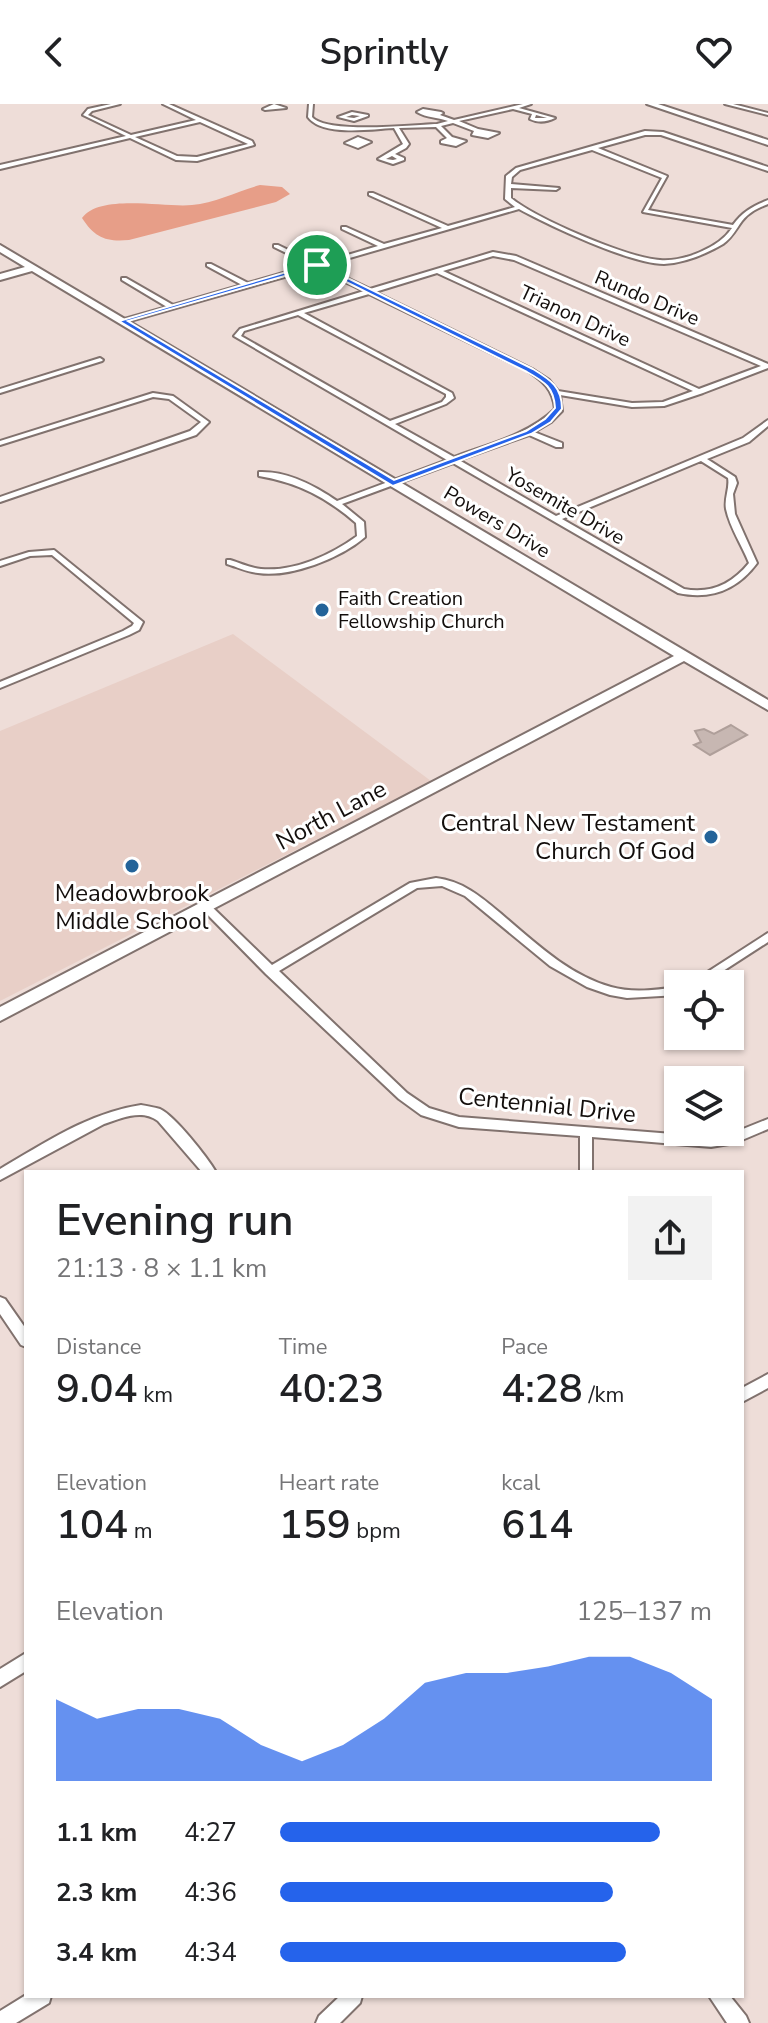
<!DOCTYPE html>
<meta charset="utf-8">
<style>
body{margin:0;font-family:"Nunito Sans",sans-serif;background:#f2f2f2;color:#202124;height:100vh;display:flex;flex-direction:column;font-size:30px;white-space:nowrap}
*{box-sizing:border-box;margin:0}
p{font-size:26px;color:#757577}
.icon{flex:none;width:44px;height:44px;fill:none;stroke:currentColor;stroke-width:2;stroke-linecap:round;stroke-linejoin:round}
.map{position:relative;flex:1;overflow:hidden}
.panel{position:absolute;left:24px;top:1066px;width:720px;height:828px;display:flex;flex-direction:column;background:#fff;border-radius:0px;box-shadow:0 2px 6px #0004}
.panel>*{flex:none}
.fabs{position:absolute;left:664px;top:866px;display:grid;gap:16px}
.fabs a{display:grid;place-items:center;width:80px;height:80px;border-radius:0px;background:#fff;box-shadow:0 2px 6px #0004;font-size:40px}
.pin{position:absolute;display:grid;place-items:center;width:68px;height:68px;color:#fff;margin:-34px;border:4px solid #fff;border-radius:50%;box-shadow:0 2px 8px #0007}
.round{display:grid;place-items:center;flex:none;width:84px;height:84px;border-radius:0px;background:#f2f2f2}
.head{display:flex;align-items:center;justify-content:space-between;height:136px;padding:0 32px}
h1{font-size:44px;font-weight:600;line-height:60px}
.figures{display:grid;grid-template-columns:repeat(3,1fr);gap:12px;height:136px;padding:8px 32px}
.figures div{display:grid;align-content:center}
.figures b{font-size:40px;font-weight:600}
.figures small{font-size:22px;font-weight:400}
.figures p{font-size:22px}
.chart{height:224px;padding:16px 32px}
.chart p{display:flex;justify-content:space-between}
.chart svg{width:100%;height:144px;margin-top:8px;fill:#2563eb;opacity:.7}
ul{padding:0 32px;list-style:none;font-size:26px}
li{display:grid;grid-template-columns:128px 96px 1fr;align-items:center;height:60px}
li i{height:20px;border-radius:10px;background:#2563eb}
header{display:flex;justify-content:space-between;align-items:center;height:104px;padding:0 32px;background:#fff;font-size:36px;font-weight:600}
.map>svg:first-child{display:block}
</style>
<header><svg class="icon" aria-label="back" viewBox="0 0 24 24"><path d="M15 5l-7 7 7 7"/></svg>Sprintly<svg class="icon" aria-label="heart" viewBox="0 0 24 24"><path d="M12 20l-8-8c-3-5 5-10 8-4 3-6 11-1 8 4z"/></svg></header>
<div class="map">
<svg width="768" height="1919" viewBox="0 0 768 1919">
<rect width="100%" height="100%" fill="#eeddd8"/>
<path fill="#e8cfc7" d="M233,530L431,677L0,897V627Z"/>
<path fill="#e79e88" d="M260,81L282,83L290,90L276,98L129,136C106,138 95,134 82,114C100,89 165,104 192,101C215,99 238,87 260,81Z"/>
<path fill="#c7b7b2" stroke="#af9f9a" stroke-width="2" d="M731,621L747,631L710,651L694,641L701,638L695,627L704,625L714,630Z"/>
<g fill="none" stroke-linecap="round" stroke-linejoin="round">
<g stroke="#81726e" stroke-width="4">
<path id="street" d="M111,0H120L92,7L88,11L131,31L196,16L163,0H169L252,37L254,41L197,57L176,56L130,34L0,65V61L126,32L83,11L88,5ZM200,18L248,40L197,53L177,52L135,33Z
M274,0L286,4L265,6L263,5Z
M309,0H313L312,13C327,30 412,21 437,20L448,17C437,13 427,14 417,8L423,5L441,8L443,9L440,11L454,16L523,0H531L519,4L555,14C547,18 538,19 530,15L532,10L513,5L459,17L478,25L499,29L488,34L472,31L474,27L453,19L441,22L452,33L466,37L456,42L441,39V37L447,34L436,23L399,24L409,40L406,44L395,50L404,54V56L393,60L378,55L403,40L394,24C371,25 323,33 308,13ZM536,11L547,14H535ZM392,52L397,55L393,56L386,55Z
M725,0H733L768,9V11Z
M352,8L368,11V12L354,17L338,13ZM352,11L360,12L354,14L346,13Z
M645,27L663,28L768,63V67L661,31H645L598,44L667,72L648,106L733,121C742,108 753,102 768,96V100C758,104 749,108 742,117C736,125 732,134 723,140C706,150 684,159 664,160C631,160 550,122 519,105L322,162L370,185L493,148L516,152L768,260V264L703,289L664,302L632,303L560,291L562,307L551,318L534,328L562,339V343H556L529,331L459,356L556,412L743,334L768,316V322L749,338L707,355L735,373L737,379L733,390L735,410L757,459C737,486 711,496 678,489L453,359L342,400L364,418L365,433C341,454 290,474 258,469C247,468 237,463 227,460V456H230C240,459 250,464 261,465C294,468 331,451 357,432L356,419C326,393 299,379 259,372V368C287,367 314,381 337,397L447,356L234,232L240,225L364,187L316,164L123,219L120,217L121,216L167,203L122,176V174H126L173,201L242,181L207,162V160H211L248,179L311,161L274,143V141H278L317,160L378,142L342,125V123H346L384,140L442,124L369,91V89H373L448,122L515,103L505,95L506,72L516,64ZM592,46L662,74L643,108L732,124C719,144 683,158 660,156C627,154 537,115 511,94V84L556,86L559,84L511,80L512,73L520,66ZM493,152L514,156L761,262L699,285L443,167ZM437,169L693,287L663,298L632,299L558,287L549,276L532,265L375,188ZM369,190L528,267C543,277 553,285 555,305C528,331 489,340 454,353L395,320L446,300L454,294L452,289L304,209ZM298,211L446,290V293L442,298L390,317L241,232L244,227ZM701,357L728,374C730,384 724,394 726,405C730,424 742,441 749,459C732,480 711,490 684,485L562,415Z
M358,33L371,38L358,44L345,39Z
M100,254L103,256L102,257L0,289V285Z
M153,289L173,292L209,318L196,331L0,398V393L190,327L201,318L169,295L153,293L0,341V337Z
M54,446L143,518L139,526L129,531L0,584V578L123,527L132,522L134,519L52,451L30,452L0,462V457L29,448Z
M436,774C462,777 480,792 499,808C532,836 568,871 611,883C632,889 656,886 678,883V891L627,894L610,891L587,883L550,862L465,792L442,782L417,784L279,867L407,989L429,1004L459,1013L711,1033L733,1029L768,1015V1025L735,1039L711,1043L592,1033V1068H580V1032L459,1023L421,1011L399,995L266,870L201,804L206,800L210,801L272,861L410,779Z
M768,829V838L703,880H689Z
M141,1001C147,1002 154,1003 160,1005C175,1012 207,1053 216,1068H202L158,1017C142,1005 122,1014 104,1020L0,1076V1065C45,1039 88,1009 141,1001Z
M0,1193L5,1195L26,1225V1243L21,1241L0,1210Z
M768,1270V1284L742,1298V1284Z
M26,1549V1567L0,1583V1565Z
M26,1891L51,1892L49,1899L16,1919H0V1907Z
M340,1892H362L360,1899L340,1919H316L319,1912Z
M709,1892H730L746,1912L749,1919H727Z"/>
</g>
<g stroke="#81726e" stroke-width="4">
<path id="secondary" d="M647,0H658L768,36V41Z
M0,141L768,596V606L684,557L0,917V903L674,552L32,167L0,176V170L25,163L0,148Z"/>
</g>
<use href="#street" fill="#fff" fill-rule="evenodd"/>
<use href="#secondary" fill="#fff" fill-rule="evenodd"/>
</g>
<path fill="#2563eb" stroke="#fff" stroke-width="2" fill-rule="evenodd" d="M317,159L533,265C551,276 562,283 562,305L551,318L531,330L393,382L119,217ZM316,163L527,268C545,278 554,284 555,304L545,315L526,327L394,376L128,217Z"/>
<g fill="#236399" stroke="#fff" stroke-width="3">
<circle cx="322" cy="506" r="8"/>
<circle cx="711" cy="733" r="8"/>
<circle cx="132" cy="762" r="8"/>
</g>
<g text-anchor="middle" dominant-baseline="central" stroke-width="6" stroke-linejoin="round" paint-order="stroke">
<g font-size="20" fill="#130e0c" stroke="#fff">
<text transform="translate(647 194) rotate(23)">Rundo Drive</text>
<text transform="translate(575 212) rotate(25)">Trianon Drive</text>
<text transform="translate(565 402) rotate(30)">Yosemite Drive</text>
<text transform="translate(497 418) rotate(31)">Powers Drive</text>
</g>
<g font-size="20" fill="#130e0c" stroke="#fff" text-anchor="start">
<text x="338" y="494">Faith Creation<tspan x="338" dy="23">Fellowship Church</tspan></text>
</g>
<g font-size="24" fill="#130e0c" stroke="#fff">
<text transform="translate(331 711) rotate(-28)">North Lane</text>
<text transform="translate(547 1001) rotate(6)">Centennial Drive</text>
</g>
<g font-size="24" fill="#130e0c" stroke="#fff" text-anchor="end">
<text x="695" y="719">Central New Testament<tspan x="695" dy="28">Church Of God</tspan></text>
<text x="132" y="789" text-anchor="middle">Meadowbrook<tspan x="132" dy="28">Middle School</tspan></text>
</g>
</g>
</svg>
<div class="fabs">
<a><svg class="icon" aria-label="locate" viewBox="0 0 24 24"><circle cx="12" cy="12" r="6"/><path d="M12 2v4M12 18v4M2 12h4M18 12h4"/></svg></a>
<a><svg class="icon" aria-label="layers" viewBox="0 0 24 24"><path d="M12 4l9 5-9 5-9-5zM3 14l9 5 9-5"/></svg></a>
</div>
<div class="pin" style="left:317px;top:161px;background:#1e9e55"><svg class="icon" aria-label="arrive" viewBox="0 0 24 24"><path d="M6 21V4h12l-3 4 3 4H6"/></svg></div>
<section class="panel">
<div class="head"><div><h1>Evening run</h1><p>21:13 · 8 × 1.1 km</p></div><a class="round"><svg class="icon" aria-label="share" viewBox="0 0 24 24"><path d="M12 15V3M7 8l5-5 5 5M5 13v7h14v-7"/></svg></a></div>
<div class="figures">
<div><p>Distance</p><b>9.04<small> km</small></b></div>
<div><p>Time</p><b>40:23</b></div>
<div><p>Pace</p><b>4:28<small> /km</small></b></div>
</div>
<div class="figures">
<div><p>Elevation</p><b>104<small> m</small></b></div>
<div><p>Heart rate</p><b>159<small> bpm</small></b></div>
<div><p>kcal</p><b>614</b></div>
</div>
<div class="chart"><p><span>Elevation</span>125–137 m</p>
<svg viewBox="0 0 160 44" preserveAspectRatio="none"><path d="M0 44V19L10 25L20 22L30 22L40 25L50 33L60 38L70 33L80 25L90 14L100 11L110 11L120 9L130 6L140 6L150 11L160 19V44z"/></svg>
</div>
<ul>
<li><b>1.1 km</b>4:27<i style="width:88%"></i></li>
<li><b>2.3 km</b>4:36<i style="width:77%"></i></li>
<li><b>3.4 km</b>4:34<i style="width:80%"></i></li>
</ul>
</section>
</div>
